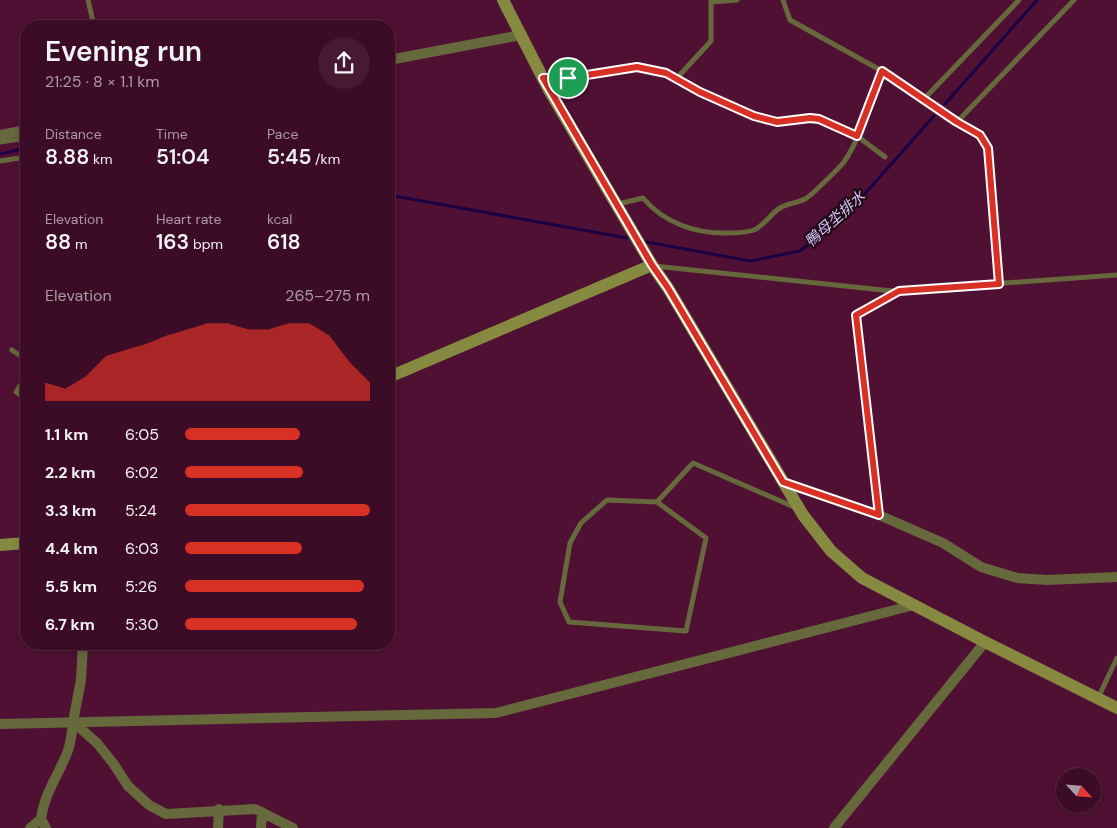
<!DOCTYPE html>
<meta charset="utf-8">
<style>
body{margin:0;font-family:"DM Sans","Noto Sans TC",sans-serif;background:#471a32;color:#f1f3f6;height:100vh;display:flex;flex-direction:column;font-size:19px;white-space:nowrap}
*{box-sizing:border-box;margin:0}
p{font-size:16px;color:#ac9ba7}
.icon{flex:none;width:28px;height:28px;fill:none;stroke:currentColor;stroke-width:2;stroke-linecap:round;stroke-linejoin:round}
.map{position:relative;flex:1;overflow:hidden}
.details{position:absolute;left:20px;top:20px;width:375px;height:630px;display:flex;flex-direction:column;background:#3c0c26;border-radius:20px;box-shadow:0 2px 8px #0003,0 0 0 1px #552c43}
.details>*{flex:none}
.needle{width:32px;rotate:116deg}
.buttons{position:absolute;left:1056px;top:768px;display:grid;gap:10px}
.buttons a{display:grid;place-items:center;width:45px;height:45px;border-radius:50%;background:#3c0c26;box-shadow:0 2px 8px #0003,0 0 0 1px #552c43;font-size:25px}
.pin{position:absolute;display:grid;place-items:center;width:42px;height:42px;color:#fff;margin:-21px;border:2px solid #fff;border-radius:50%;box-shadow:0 1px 5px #0007}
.round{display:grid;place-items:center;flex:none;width:52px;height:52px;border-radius:26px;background:#471a32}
.headline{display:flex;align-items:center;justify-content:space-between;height:85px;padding:0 25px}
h1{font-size:28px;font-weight:600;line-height:38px}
.figures{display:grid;grid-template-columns:repeat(3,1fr);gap:8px;height:85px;padding:5px 25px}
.figures div{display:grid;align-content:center}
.figures b{font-size:21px;font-weight:600}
.figures small{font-size:14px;font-weight:400}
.figures p{font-size:14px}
.chart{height:140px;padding:10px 25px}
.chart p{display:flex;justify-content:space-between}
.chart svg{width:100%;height:90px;margin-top:5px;fill:#d93025;opacity:.7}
ul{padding:0 25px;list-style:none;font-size:16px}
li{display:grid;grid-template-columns:80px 60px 1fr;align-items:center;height:38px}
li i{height:12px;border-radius:6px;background:#d93025}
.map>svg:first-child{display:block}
</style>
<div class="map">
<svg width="1117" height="828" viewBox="0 0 1117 828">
<rect width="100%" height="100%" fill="#501033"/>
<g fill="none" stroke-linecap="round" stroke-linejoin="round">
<path stroke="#1b0044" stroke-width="3" d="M945,104L1037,0
M0,154L26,148
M389,195L627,238
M647,242L750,261L800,251L828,229L853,207L934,116"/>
<path stroke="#66693c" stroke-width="5" d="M88,0L94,26
M783,0L790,20L882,71L957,122L980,135L988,148L990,168L999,284
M712,2L737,0
M543,78L568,77L637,67L666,73L700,92L754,116L777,121L810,117L819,119L857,136L885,157
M676,79L711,41V0
M924,99L1019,0
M957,122L1074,0
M0,142L26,138
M0,161L26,157
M618,204L643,198C664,223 696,234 728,233C737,233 745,233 754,230C765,225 770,214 780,208C788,203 798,203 805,199C810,197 839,168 844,162C860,139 872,98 882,71
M654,266L892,291L1117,275
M12,350L26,360
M26,376L16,392L26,399
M657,502L607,500L581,523L570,543L560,602L569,622L686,631L706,538L657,502L693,463L794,507
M879,514L856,315L896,292
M389,537L393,539
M1098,698L1117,658"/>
<path stroke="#66693c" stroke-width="10" d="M389,60L521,35
M0,135L26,130
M783,482L879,515L943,543L981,567L1017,578L1047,580L1117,577
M83,644L81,680L73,722L97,743L113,763L128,786L149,805L166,814L255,809L293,828
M0,724L496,713L914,605
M41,819L46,828
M30,828L41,819C44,794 58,776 67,753C71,744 72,732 73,722
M218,828L219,809
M261,828L262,812
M834,828L985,642"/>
<path stroke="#858a40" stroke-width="12" d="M503,0L549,90L652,265L668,288L803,515L831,551L862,578L985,642L1117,708
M389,377L652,265
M0,545L26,543"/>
</g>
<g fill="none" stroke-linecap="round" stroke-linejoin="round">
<g stroke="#fff" stroke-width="10">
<path id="route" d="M637,67L666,73L700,92L754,116L777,122L810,118L819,119L857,136L882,71L957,122L980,135L988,148L999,284L899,291L856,315L879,515L783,482L668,288L652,265L543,78H568Z"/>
</g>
<use href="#route" stroke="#d93025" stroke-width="6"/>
</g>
<g text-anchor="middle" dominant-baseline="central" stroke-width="5" stroke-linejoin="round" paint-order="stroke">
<g font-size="15" font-style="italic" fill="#d0c8fb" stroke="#260a18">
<text transform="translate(835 219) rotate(-42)">鴨母坔排水</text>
</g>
</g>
</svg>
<div class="buttons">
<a><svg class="needle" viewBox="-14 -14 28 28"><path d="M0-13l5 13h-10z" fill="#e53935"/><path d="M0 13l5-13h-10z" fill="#ac9ba7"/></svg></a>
</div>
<div class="pin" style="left:568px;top:78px;background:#1e9e55"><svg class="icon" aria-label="arrive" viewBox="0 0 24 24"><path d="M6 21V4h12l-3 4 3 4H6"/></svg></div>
<section class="details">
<div class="headline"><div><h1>Evening run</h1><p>21:25 · 8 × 1.1 km</p></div><a class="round"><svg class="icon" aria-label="share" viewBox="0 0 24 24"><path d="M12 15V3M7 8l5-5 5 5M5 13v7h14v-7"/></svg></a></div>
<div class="figures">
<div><p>Distance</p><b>8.88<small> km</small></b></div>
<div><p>Time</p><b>51:04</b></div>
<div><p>Pace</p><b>5:45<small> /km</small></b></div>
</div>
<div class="figures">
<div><p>Elevation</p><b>88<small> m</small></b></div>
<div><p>Heart rate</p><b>163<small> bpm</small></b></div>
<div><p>kcal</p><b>618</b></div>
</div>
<div class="chart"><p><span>Elevation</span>265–275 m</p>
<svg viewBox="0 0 160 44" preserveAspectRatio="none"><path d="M0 44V35L10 38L20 32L30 22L40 19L50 16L60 12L70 9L80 6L90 6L100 9L110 9L120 6L130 6L140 12L150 25L160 35V44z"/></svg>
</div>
<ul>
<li><b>1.1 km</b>6:05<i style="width:62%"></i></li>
<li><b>2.2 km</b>6:02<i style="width:64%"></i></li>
<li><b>3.3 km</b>5:24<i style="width:100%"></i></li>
<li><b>4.4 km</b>6:03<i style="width:63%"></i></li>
<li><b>5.5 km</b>5:26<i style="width:97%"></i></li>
<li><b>6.7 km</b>5:30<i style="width:93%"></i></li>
</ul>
</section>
</div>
